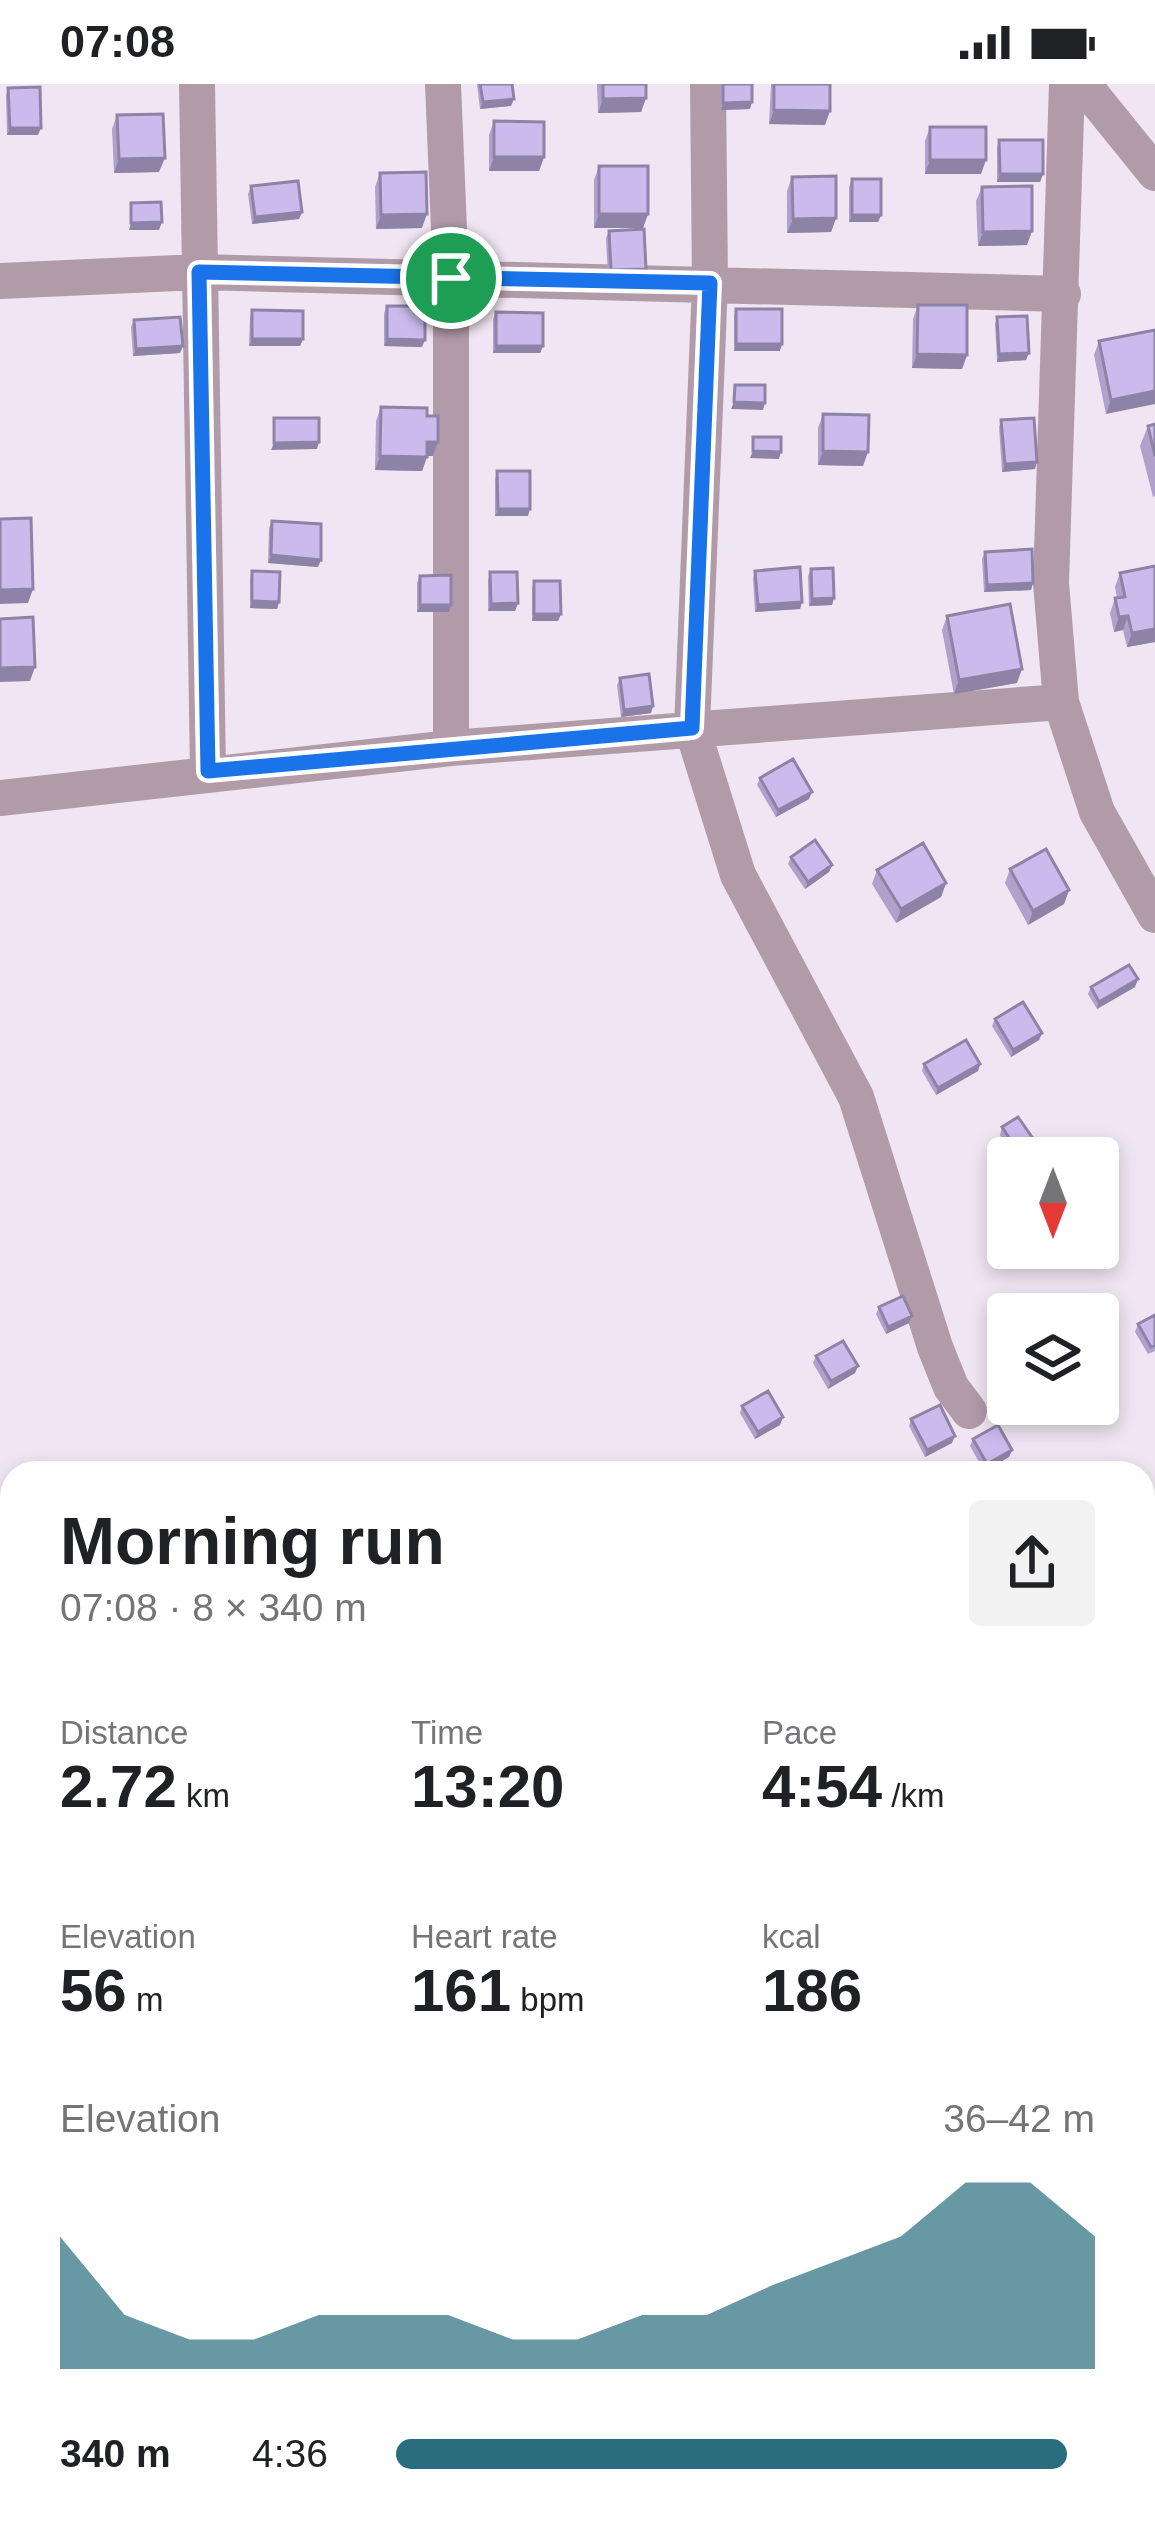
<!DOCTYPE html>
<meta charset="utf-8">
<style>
body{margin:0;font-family:Helvetica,sans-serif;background:#f2f2f2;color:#202124;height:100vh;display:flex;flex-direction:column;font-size:45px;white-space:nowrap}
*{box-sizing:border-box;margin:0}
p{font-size:39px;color:#757577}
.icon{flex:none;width:66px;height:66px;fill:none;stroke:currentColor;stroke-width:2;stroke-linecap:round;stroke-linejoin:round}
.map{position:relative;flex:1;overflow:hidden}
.side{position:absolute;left:0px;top:1377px;width:1155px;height:1065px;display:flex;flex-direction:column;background:#fff;border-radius:36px 36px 0 0;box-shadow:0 6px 18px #0003}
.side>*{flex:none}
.needle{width:78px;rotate:180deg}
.controls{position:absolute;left:987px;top:1053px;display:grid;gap:24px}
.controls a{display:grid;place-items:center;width:132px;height:132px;border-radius:12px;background:#fff;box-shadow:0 6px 18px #0003;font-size:60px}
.pin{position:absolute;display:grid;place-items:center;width:102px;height:102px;color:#fff;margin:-51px;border:6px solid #fff;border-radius:50%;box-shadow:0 3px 12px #0007}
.round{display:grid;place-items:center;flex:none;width:126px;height:126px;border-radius:12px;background:#f2f2f2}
.head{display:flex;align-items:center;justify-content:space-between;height:204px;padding:0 60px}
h1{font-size:66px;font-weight:600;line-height:90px}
.stats{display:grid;grid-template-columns:repeat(3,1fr);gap:18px;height:204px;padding:12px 60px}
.stats div{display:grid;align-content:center}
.stats b{font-size:60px;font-weight:600}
.stats small{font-size:33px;font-weight:400}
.stats p{font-size:33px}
.chart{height:336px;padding:24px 60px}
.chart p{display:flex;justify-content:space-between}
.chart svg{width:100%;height:216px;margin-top:12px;fill:#296d7e;opacity:.7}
ul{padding:0 60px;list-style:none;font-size:39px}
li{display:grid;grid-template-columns:192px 144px 1fr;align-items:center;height:90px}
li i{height:30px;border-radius:15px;background:#296d7e}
.status{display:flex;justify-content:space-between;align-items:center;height:84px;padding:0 60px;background:#fff;direction:ltr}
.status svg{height:33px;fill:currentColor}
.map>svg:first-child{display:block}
</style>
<div class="status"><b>07:08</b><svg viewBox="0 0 49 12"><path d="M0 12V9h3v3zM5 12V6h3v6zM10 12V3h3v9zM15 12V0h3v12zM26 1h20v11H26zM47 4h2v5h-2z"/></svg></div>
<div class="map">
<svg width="1155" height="2440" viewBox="0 0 1155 2440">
<rect width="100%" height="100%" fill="#f0e5f2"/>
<path fill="#c8cef6" stroke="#9396b3" stroke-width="3" d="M1155,1737V2440H395L400,2430H1143V1747Z"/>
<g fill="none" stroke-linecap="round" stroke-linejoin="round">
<path stroke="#b29ba9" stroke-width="36" d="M197,0L208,687
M443,0L451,194V664
M708,0L710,199L692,644L738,791L856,1013L935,1263L951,1303L969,1327
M1067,0L1051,499L1061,618L1097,728L1155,831
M1083,0L1155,89
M0,197L199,188L1063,210
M0,714L451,664L1061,618"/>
</g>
<path fill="#afa1cc" d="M477,0H512L511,22L480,25Z
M597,0H646V14L641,28L598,29Z
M720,0H752L750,25L721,26Z
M771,0H830L825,41L769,40Z
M8,4L38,51H7L6,12Z
M117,31L159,88L114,89L112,45Z
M494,37L544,73L539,87H489V51Z
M930,43L981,90H925V57Z
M999,56L1043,90L1040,98H997V63Z
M599,82L648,130L643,144H594V96Z
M380,89L422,144L376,145L375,103Z
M792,93L836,134L831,148L787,149V107Z
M852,95L881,131L878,138H849V103Z
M251,102L302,128L299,135L252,140L248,110Z
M982,103L1027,161L978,162L976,117Z
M609,147L644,192L608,194L606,154Z
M918,221L967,271L962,285L912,284L913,235Z
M387,222L422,263L384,262V229Z
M736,225L780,267H734V232Z
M252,226L303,255L300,262H249L250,233Z
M496,228L543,262L540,269H493V235Z
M997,233L1026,276L997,278L995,240Z
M134,236L180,269L133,272L131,243Z
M1155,246L1106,330L1094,271L1099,257Z
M381,323L427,332L438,358L433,372H427L422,387L375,386L376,337Z
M823,330L863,382L818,381V344Z
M1001,336L1035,385L1002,388L999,343Z
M1155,340V412L1153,413L1140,362L1148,342Z
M497,387L528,432H495V395Z
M272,437L318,483L268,479L269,444Z
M985,468L1033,499L1031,506L984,508L982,475Z
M1155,482V558L1127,563L1123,546L1114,548L1110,529L1115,514H1117L1115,503L1120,489Z
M811,485L834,514L832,521L809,522L808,492Z
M252,487L279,518L277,525L250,524V494Z
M755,487L802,518L800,525L755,528L753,494Z
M490,488L518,519L515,527H488V496Z
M420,492L451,521L449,528H417V499Z
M534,497L561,530L558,537H532V505Z
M947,532L1017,599L954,610L942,546Z
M620,594L653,622L651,629L621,633L617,601Z
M760,694L809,715L776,733L757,701Z
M791,773L832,781L829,788L805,805L788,780Z
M1010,785L1069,806L1064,820L1028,841L1005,799Z
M877,786L946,799L941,813L896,839L872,800Z
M1091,903H1135L1097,925L1088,910Z
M995,935L1042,949L1039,956L1011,973L992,942Z
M924,980H980L978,987L936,1011L922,987Z
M1002,1043L1029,1060L1013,1071L1000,1051Z
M879,1223L909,1239L886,1250L876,1230Z
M1155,1231V1267L1148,1270L1135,1248L1138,1240Z
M816,1272L858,1282L855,1289L828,1305L813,1279Z
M742,1322L780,1341L755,1355L740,1329Z
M911,1335L952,1359L925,1373L909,1342Z
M973,1355L1012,1366L1009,1373L984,1387L970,1362Z
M1155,1469V1511L1154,1512L1143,1493V1477Z"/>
<path fill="#8e83a6" d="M646,14L641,28L598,29L603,15Z
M514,15L511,22L480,25L483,18Z
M752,18L750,25L721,26L723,19Z
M774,26L830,27L825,41L769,40Z
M10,44H41L38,51H7Z
M494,73H544L539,87H489Z
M165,74L159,88L114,89L119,75Z
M930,76H986L981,90H925Z
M1000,90H1043L1040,98H997Z
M302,128L299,135L252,140L255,133Z
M427,130L422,144L376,145L381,131Z
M599,130H648L643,144H594Z
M852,131H881L878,138H849Z
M836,134L831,148L787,149L793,135Z
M162,138L159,146H129L131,139Z
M1032,147L1027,161L978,162L983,148Z
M646,185L644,192L608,194L611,186Z
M252,255H303L300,262H249Z
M387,255L425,256L422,263L384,262Z
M736,260H782L780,267H734Z
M183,262L180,269L133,272L136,265Z
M496,262H543L540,269H493Z
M1029,269L1026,276L997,278L999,270Z
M917,270L967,271L962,285L912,284Z
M1155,307V320L1106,330L1111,316Z
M734,318L765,319L763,326L731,325Z
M319,358L317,365L271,366L274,359Z
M427,358H438L433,372H422Z
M753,367L781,368L779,375L750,374Z
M823,367L868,368L863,382L818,381Z
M380,372L427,373L422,387L375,386Z
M1037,378L1035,385L1002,388L1005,380Z
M498,425H530L528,432H495Z
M271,471L321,476L318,483L268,479Z
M1033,499L1031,506L984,508L987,501Z
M33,505L28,519L0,520V506Z
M834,514L832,521L809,522L812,515Z
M252,517L279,518L277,525L250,524Z
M802,518L800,525L755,528L758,521Z
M518,519L515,527H488L491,520Z
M420,521H451L449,528H417Z
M534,530H561L558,537H532Z
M1128,532L1123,546L1114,548L1119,533Z
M1155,545V558L1127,563L1132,549Z
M35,583L30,597L0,598V584Z
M1022,585L1017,599L954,610L959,596Z
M653,622L651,629L621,633L624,626Z
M812,708L809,715L776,733L778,726Z
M832,781L829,788L805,805L808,798Z
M946,799L941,813L896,839L901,825Z
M1069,806L1064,820L1028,841L1033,827Z
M1138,895L1135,903L1097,925L1099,918Z
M1042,949L1039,956L1011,973L1013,966Z
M980,980L978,987L936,1011L938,1004Z
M1032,1053L1029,1060L1013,1071L1016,1064Z
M912,1232L909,1239L886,1250L888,1243Z
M858,1282L855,1289L828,1305L831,1297Z
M783,1333L780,1341L755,1355L758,1348Z
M955,1352L952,1359L925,1373L927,1366Z
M1012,1366L1009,1373L984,1387L987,1380Z"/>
<path fill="#cbbbed" stroke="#8e83a6" stroke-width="3" d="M480,0H512L514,15L483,18Z
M603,0H646V14L603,15Z
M723,0H752V18L723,19Z
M774,0H830V27L774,26Z
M40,3L41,44H10L8,4Z
M163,30L165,74L119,75L117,31Z
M494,37L544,38V73H494Z
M930,43H986V76H930Z
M999,56H1043V90H1000Z
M599,82H648V130H599Z
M426,88L427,130L381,131L380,89Z
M836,92V134L793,135L792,93Z
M852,95H881V131H852Z
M298,97L302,128L255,133L251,102Z
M1032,102V147L983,148L982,103Z
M161,118L162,138L131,139V119Z
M644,145L646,185L611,186L609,147Z
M918,221H967V271L917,270Z
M387,222H425V256L387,255Z
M736,225H782V260H736Z
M252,226L303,227V255H252Z
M496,228L543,229V262H496Z
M1027,232L1029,269L999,270L997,233Z
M180,233L183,262L136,265L134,236Z
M1155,246V307L1111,316L1099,257Z
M735,301H765V319L734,318Z
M381,323L427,324V332H438V358H427V373L380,372Z
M823,330L869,331L868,368L823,367Z
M274,334H319V358L274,359Z
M1034,334L1037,378L1005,380L1001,336Z
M1155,340V372L1148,342Z
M753,353H781V368L753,367Z
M497,387H530V425H498Z
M31,434L33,505L0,506V435Z
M272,437L321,440V476L271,471Z
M1032,465L1033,499L987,501L985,468Z
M1155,482V545L1132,549L1128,532L1119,533L1115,514L1125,513L1120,489Z
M800,483L802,518L758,521L755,487Z
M833,484L834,514L812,515L811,485Z
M252,487L280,488L279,518L252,517Z
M490,488H517L518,519L491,520Z
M451,491V521H420V492Z
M534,497H560L561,530H534Z
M1010,520L1022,585L959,596L947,532Z
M33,533L35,583L0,584V535Z
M649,590L653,622L624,626L620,594Z
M793,675L812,708L778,726L760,694Z
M815,756L832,781L808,798L791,773Z
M923,759L946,799L901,825L877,786Z
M1046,765L1069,806L1033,827L1010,785Z
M1129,881L1138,895L1099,918L1091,903Z
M1023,918L1042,949L1013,966L995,935Z
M966,956L980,980L938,1004L924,980Z
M1018,1033L1032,1053L1016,1064L1002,1043Z
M903,1212L912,1232L888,1243L879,1223Z
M1155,1231V1261L1151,1263L1138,1240Z
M843,1257L858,1282L831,1297L816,1272Z
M768,1307L783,1333L758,1348L742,1322Z
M940,1321L955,1352L927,1366L911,1335Z
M998,1341L1012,1366L987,1380L973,1355Z
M1155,1469V1501L1143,1482V1477Z"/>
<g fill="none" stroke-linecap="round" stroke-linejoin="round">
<g stroke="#fff" stroke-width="24">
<path id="route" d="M199,188L710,199L692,644L208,687Z"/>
</g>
<use href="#route" stroke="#1a73e8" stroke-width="15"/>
</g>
</svg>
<div class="controls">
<a><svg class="needle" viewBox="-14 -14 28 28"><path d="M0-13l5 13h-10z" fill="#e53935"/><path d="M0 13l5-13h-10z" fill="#757577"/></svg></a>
<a><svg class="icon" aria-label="layers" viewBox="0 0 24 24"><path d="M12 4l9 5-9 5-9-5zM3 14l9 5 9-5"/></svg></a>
</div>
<div class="pin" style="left:451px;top:194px;background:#1e9e55"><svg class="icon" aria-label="arrive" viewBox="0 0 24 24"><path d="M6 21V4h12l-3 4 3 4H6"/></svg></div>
<section class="side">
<div class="head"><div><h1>Morning run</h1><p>07:08 · 8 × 340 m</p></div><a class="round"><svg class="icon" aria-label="share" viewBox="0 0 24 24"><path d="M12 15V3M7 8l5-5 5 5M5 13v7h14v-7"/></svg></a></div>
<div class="stats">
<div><p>Distance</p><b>2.72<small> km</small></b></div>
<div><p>Time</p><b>13:20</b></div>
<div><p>Pace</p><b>4:54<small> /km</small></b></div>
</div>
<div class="stats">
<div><p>Elevation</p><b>56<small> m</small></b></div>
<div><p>Heart rate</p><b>161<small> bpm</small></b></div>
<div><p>kcal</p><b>186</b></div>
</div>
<div class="chart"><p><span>Elevation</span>36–42 m</p>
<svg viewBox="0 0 160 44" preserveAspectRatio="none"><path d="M0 44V17L10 33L20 38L30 38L40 33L50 33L60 33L70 38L80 38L90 33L100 33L110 27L120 22L130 17L140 6L150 6L160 17V44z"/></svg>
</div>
<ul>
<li><b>340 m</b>4:36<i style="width:96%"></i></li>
</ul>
</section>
</div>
